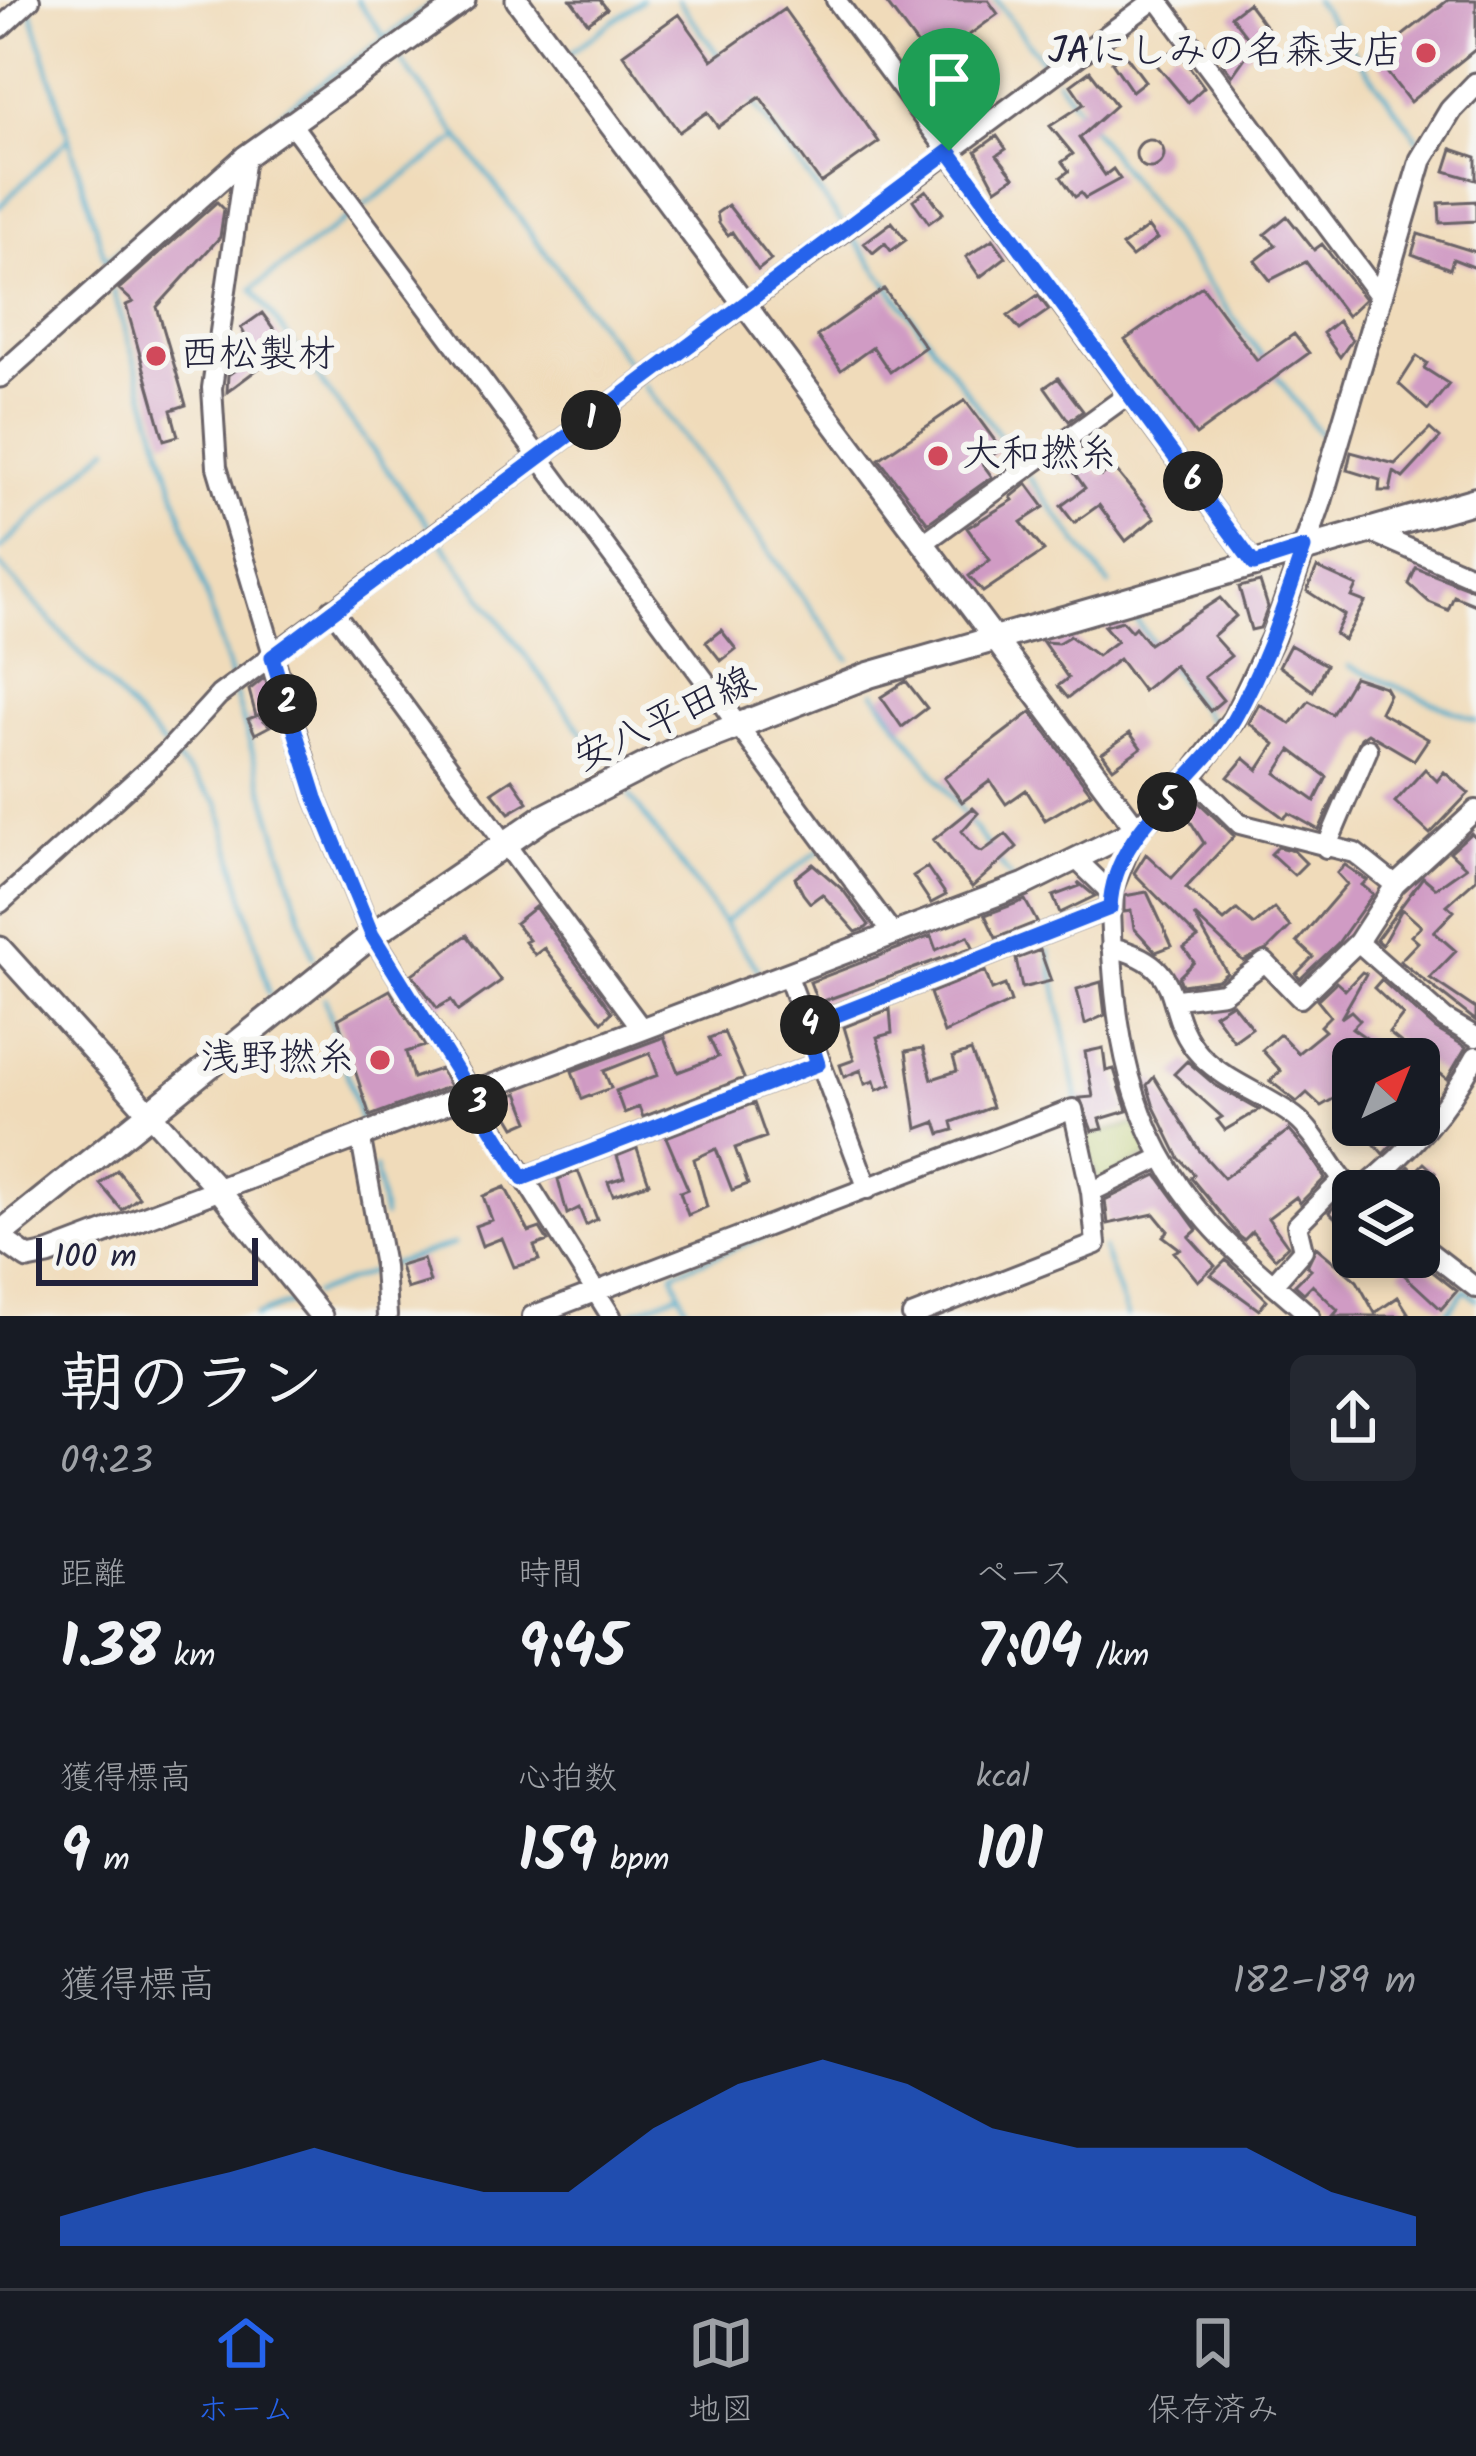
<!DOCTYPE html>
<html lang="ja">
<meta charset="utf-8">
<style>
body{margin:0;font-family:Kalam,"Klee One",sans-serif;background:#242831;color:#f1f3f6;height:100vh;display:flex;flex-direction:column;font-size:45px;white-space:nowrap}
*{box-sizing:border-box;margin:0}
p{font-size:39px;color:#9ea1a6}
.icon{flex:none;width:66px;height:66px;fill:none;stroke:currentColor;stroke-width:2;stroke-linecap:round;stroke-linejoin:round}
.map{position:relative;height:1316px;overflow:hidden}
.side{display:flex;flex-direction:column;background:#171b24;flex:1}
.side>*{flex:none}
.needle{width:78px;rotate:43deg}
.buttons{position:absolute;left:1332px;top:1038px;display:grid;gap:24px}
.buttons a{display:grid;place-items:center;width:108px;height:108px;border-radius:18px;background:#171b24;box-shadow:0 6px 18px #0003;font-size:60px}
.scale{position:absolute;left:36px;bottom:30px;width:222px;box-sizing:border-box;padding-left:12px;border:6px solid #22223b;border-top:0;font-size:33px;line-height:42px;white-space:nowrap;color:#22223b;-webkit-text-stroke:9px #f6f6f2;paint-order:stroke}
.pin{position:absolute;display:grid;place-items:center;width:102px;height:102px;color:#fff;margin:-123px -51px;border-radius:50% 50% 50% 0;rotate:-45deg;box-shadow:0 0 12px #0007}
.pin .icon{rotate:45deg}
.km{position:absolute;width:60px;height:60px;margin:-30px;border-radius:50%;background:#222;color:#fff;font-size:33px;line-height:60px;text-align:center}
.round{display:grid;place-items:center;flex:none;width:126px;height:126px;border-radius:18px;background:#242831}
.summary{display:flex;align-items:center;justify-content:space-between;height:204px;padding:0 60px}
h1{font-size:66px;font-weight:600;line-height:90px}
.metrics{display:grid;grid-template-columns:repeat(3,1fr);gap:18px;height:204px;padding:12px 60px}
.metrics div{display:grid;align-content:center}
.metrics b{font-size:60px;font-weight:600}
.metrics small{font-size:33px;font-weight:400}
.metrics p{font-size:33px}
.chart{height:336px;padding:24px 60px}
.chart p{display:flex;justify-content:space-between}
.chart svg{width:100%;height:216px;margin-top:12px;fill:#2563eb;opacity:.7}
.menu{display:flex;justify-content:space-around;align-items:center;height:168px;border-top:3px solid #363941;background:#171b24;font-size:33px;color:#9ea1a6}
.menu a{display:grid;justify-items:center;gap:6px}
.menu .current{color:#2563eb}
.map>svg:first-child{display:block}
</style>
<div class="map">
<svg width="1476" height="1316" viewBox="0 0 1476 1316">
<rect width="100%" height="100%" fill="#f6f6f2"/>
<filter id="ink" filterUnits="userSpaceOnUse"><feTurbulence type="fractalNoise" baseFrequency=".00833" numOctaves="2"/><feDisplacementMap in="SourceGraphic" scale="24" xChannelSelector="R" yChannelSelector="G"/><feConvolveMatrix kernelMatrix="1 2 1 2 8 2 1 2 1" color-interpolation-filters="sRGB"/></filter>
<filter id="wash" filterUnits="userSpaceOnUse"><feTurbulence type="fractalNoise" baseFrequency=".004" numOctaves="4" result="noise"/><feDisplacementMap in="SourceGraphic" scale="48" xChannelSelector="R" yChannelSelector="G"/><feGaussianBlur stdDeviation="2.7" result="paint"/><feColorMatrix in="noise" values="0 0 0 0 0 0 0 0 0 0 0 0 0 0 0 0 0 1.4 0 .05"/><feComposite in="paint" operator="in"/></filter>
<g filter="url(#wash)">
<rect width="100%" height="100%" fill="#f0dbba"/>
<path fill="#bacb6e" stroke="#6e7654" stroke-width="3" d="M1136,1124L1154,1152L1098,1184L1085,1136Z"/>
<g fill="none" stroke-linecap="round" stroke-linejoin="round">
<path stroke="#49a9c8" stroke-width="4.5" d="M357,0L385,38L437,0
M678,0L721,59
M996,0L1048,69
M1315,0L1418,139
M31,11L106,262L282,111L385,38
M567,55L642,0
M401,60L638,376
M1057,80L1079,110
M753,102L842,223
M1089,124L1265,360
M0,206L69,138
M364,206L459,137
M349,217L252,289L433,531
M851,235L1019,462
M113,290L232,680
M1275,374L1326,442
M644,385L849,659
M1029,477L1109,585
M440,540L604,762
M0,549L109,447
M0,565L164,746
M1133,616L1153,643
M1349,666L1476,721
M1170,667L1213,725
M874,692L990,849
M235,693L313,958
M171,754L219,804L269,993
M630,796L758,969
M996,858L1011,878
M724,922L820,850
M1049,951L1078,1104
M325,998L362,1125
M375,1168L384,1216
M1103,1248L1127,1316
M391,1264L454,1244
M314,1294L379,1269
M255,1316L301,1299
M624,1316L679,1293
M689,1316L673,1273L788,1227
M1444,1316L1465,1290L1476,1299"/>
</g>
<g id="blocks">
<path fill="#d09bc4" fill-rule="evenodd" d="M571,0H600L607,9L588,23Z
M884,0H988L998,14L931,63Z
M1448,0H1476V49L1410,102L1375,57Z
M1248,3L1273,36L1249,52L1232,76L1222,63L1248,38L1231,16Z
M784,9L879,142L821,183L760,97L718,127L707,112L679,132L623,54L679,14L712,60Z
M1176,48L1204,87L1188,102L1156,64Z
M1124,53L1145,81L1132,91L1112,62Z
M1090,71L1116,105L1079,138L1105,175L1113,169L1120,179L1085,198L1081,193L1075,197L1061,177L1069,171L1062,162L1073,154L1050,126L1084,104L1071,85Z
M997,136L1006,149L997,155L1014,177L996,189L976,151Z
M1136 154a14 14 0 1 1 28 0a14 14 0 1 1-28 0Z
M1452,149L1476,157V180L1445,171Z
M926,190L943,213L929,223L913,200Z
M1476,201V221L1440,223L1439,203Z
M217,202L224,209L220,237L157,307L186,405L171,410L178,436L164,440L126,305L133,302L119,289Z
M728,205L771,260L758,270L732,232L728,235L719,223L717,213Z
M1287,216L1314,250L1322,244L1365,299L1347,316L1306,262L1270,280L1255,261L1276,245L1265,234Z
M892,222L906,240L891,251L885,243L873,253L864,243Z
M1148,227L1157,239L1132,257L1122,246Z
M1418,234L1476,252V268L1453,259L1450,269L1412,254Z
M993,239L1006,257L980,277L966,257Z
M1202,286L1257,360L1294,334L1309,353L1196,435L1125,340Z
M884,289L925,347L890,372L873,347L841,370L817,336Z
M1038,295L1049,310L1020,330L1008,316Z
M262,313L287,347L227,392L228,375L256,355L241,328Z
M1338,321L1352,340L1340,357L1323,333Z
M1417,356L1427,363L1424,368L1449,384L1428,410L1399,384Z
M1058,378L1083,411L1069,421L1045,387Z
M965,400L1001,449L982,463L992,477L928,523L879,459Z
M1430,429L1440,438L1403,478L1394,472L1390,491H1379L1380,480L1347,470L1351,452L1395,464Z
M1080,446L1101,476L1113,467L1155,518L1126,541L1099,505L1074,523L1061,506L1085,488L1064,458Z
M1027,484L1044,507L1021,522L1044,551L983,592L969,576L990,560L967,528L1013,500L1011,497Z
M1317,568L1357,586L1352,597L1365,602L1344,640L1335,634L1344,615L1307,591Z
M1416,568L1476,591V605L1454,596L1448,610L1429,602L1409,584Z
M1260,582L1268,607L1260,628L1251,630L1239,587Z
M1220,598L1236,616L1213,636L1231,656L1204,677L1223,700L1210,711L1174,665L1143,691L1119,659L1068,698L1058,686L1068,678L1043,642L1058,643L1070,636L1097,656L1117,641L1104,626L1122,621L1131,631L1135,627L1149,644Z
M721,630L736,649L721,661L706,642Z
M1290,645L1326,665L1313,691L1279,666Z
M265,677L274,705L258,715L270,726L255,734L248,719L256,716L249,690Z
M1354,677L1385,687L1389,694L1380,712L1428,739L1414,760L1368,733L1361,738L1319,830L1289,813L1284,818L1228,777L1244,758L1258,770L1275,744L1249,723L1259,704L1291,724L1309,701L1332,714ZM1291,750L1327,777L1315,801L1276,773Z
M906,681L927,708L902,727L881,697Z
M1031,712L1091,793L1045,820L1026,790L1006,804L990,781L962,802L944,778Z
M1130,733L1141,748L1113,768L1102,753Z
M1425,769L1437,781L1444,772L1469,793L1430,834L1395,802Z
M512,779L528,802L509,813L492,792Z
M1193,797L1234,836L1186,888L1224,921L1237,910L1254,925L1274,908L1290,927L1268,949L1243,961L1194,915L1227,973L1218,980L1182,985L1179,977L1194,962L1184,948L1198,938L1134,873L1146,854L1172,878L1204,843L1182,808Z
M973,808L978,813L962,831L976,849L982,852L1006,834L1017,847L972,887L933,840Z
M1471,833L1476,838V879L1447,905L1454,911L1434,932L1456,951L1430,978L1476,1009V1021L1400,961L1418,942L1411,936L1421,926L1402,909L1382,945L1376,940L1423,877L1436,888L1466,867L1450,852Z
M1278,847L1294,851L1306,863L1294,875L1271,854Z
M813,864L843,890L869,925L866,928L856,932L822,894L810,903L803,894L795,878Z
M1345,865L1367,880L1362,885L1373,894L1338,943L1300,979L1296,974L1313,957L1297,942L1347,884L1337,873Z
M927,867L946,895L931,903L913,876Z
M1078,882L1095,896L1060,913L1053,896L1080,886Z
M1147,892L1172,946L1156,952L1134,928L1131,911L1124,912V896Z
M1025,900L1037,922L996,938L985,915Z
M535,907L612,1012L602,1022L544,948L535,955L525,942L529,940L515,923Z
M467,935L501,981L458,1011L451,1000L437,1008L412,974Z
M931,936L936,950L968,936L973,947L818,1003L810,982Z
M1040,950L1051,981L1022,988L1016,959Z
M985,971L992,990L1005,985L1011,1002L944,1033L930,993Z
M1362,972L1366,974L1341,1018L1351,1011L1360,1020L1352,1028L1396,1059H1335L1353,1083V1112L1340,1095L1321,1106L1307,1093L1297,1102L1270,1081L1281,1071L1262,1050L1280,1034L1298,1053L1325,1031L1320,1026L1330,1016L1317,1000L1336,982L1345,990Z
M1381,980L1436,1029L1466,1047L1447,1079L1389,1033L1403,1015L1374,988Z
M1101,982L1105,1015L1085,1024L1077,989Z
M390,990L425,1046L406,1052L413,1078L440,1069L450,1086L370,1116L338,1019Z
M1232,1003L1252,1028L1234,1041L1214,1014Z
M890,1009L892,1033L877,1037L891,1085L877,1090L874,1081L865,1084L861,1070L844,1077L840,1065L854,1060L844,1027Z
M724,1032L744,1078L643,1117L639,1107L624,1113L616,1091L658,1075L650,1053L604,1071L611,1088L582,1099L572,1071L664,1037L678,1072L718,1057L709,1038Z
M923,1048L932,1079L957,1071L953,1057L971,1051L992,1107L952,1122L954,1130L940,1134L936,1122L917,1129L906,1051Z
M1103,1048L1106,1071L1114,1069L1127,1111L1100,1119L1103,1129L1092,1131L1080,1098L1093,1097L1085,1052Z
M1187,1061L1215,1085L1259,1110L1225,1130L1217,1120L1222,1117L1174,1074Z
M1154,1077L1199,1150L1224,1178L1289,1130L1307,1151L1325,1178L1300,1203L1296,1197L1268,1218L1288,1246L1275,1258L1252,1232L1244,1240L1240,1237L1191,1178L1194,1174L1179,1158L1154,1107L1147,1085Z
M518,1093L529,1121L515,1127L499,1100Z
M754,1103L766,1137L735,1148L748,1184L732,1190L716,1149L694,1159L707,1207L688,1215L680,1192L688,1189L666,1137Z
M1358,1125H1411L1383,1154Z
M637,1148L649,1183L613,1195L608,1182L624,1177L617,1156Z
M1424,1163L1435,1173L1419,1192L1406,1191L1394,1180L1409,1166L1415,1172Z
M117,1170L139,1197L122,1210L100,1184Z
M578,1171L597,1219L586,1225L579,1208L567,1214L558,1179Z
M1157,1175L1197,1230L1189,1237L1215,1266L1198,1281L1174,1252L1180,1249L1163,1236L1168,1231L1154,1214L1108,1224L1105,1200Z
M505,1187L529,1232L540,1228L548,1241L534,1246L539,1260L514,1267L502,1238L482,1246L475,1226L492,1220L483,1196Z
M1342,1199L1353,1208V1235L1329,1212Z
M1316,1247L1357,1281L1375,1313L1398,1297L1410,1316H1333L1338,1310L1312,1285L1304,1293L1295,1285L1311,1269L1307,1266Z
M1414,1257L1457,1291L1441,1309L1400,1271Z
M423,1259L430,1282L407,1289L400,1266Z
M1226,1260L1267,1300L1259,1310L1211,1275Z"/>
</g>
</g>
<g filter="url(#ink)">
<use href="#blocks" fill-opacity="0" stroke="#6a6367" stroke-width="3"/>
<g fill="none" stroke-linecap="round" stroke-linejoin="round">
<g stroke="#6a6367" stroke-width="24">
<path id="minor" d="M836,0L1254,564
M1158,0L1381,298
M0,28L30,0
M290,122L893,934
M245,157L212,388L217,467L316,798L372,935L611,1316
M1369,531L1476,578
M922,544L1129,394
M332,609L642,1029
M1191,776L1240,824L1355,853L1395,885
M1137,829L1111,893L1110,908C1114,1028 1125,1127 1207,1221C1237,1256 1276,1285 1310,1316
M1326,848L1368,749
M1078,861L1111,893
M0,903L165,754L219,695L1154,0
M1358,942L1445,1019L1476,1037
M1111,947C1193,967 1158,1009 1200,1055C1227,1083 1265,1094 1295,1117C1319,1136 1331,1170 1353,1191
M787,974L868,1189
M1178,999L1223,993L1265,962L1300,998L1358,942L1395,885L1476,810
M806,1027L1110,908
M360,1134L384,1266L387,1316
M523,1178L818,1064
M1360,1191C1410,1151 1446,1112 1476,1056
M1419,1244L1476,1288
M1274,1283L1303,1250L1297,1225L1342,1180
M532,1316L1073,1109L1091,1192L1162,1157
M912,1316L1096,1244L1091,1192"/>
</g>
<g stroke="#6a6367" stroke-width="27">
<path id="tertiary" d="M517,0L1137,829
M0,376L245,157L464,0
M0,948L218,1189L321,1316
M0,1238L28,1258L48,1254L1025,884L1137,829L1191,776L1234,719L1273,637L1320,503L1421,160L1451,110L1476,84"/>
</g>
<g stroke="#6a6367" stroke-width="30">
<path id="secondary" d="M0,1234L372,935L543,818L678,749L869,675L1476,500"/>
</g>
<use href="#minor" stroke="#fff" stroke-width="18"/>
<use href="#tertiary" stroke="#fff" stroke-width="21"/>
<use href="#secondary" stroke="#fff" stroke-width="24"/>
</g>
</g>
<g fill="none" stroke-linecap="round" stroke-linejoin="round" filter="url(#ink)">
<g stroke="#fff" stroke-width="24">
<path id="route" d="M949,151L1254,564L1304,548C1284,606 1265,666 1234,719C1197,784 1113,827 1110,908L806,1027L818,1064L523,1178L372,935L316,798L272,657Z"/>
</g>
<use href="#route" stroke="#2563eb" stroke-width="15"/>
</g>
<g fill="#d1495b" stroke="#f6f6f2" stroke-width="4.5">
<circle cx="1426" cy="53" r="12"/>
<circle cx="156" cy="356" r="12"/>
<circle cx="938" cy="456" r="12"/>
<circle cx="380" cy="1060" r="12"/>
</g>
<g text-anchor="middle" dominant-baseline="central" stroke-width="12" stroke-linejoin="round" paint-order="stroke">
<g font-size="39" fill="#22223b" stroke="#f6f6f2" text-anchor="end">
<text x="1402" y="53">JAにしみの名森支店</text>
<text x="180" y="356" text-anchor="start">西松製材</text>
<text x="962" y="456" text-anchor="start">大和撚糸</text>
<text x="356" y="1060">浅野撚糸</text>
</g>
<g font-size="39" fill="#22223b" stroke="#f6f6f2">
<text transform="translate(665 721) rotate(-25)">安八平田線</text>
</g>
</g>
</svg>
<div class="buttons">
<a><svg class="needle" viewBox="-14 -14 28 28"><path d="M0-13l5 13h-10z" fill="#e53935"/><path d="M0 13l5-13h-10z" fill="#9ea1a6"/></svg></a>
<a><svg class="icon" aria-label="layers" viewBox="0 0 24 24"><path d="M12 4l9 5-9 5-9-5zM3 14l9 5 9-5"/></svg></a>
</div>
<div class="scale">100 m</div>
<div class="pin" style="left:949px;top:151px;background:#1e9e55"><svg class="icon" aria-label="arrive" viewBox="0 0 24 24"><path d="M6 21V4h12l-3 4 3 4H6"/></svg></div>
<b class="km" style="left:591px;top:420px">1</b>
<b class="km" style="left:287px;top:704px">2</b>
<b class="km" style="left:478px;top:1104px">3</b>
<b class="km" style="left:810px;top:1025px">4</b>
<b class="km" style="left:1167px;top:802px">5</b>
<b class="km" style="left:1193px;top:481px">6</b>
</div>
<section class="side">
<div class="summary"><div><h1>朝のラン</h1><p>09:23</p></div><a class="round"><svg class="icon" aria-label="share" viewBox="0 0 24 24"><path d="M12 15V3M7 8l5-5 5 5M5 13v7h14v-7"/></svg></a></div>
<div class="metrics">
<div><p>距離</p><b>1.38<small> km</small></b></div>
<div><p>時間</p><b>9:45</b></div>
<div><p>ペース</p><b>7:04<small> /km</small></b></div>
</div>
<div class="metrics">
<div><p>獲得標高</p><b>9<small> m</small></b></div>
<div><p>心拍数</p><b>159<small> bpm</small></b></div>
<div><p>kcal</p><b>101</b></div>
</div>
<div class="chart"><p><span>獲得標高</span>182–189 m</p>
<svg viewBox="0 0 160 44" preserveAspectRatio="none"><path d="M0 44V38L10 33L20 29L30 24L40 29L50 33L60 33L70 20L80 11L90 6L100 11L110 20L120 24L130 24L140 24L150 33L160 38V44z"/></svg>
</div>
</section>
<nav class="menu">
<a class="current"><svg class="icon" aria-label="home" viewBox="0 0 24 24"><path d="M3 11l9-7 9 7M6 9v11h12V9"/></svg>ホーム</a>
<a><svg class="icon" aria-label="map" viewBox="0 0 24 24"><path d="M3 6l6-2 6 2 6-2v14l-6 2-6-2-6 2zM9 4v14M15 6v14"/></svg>地図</a>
<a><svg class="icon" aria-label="saved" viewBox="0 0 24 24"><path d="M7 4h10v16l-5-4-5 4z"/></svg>保存済み</a>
</nav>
